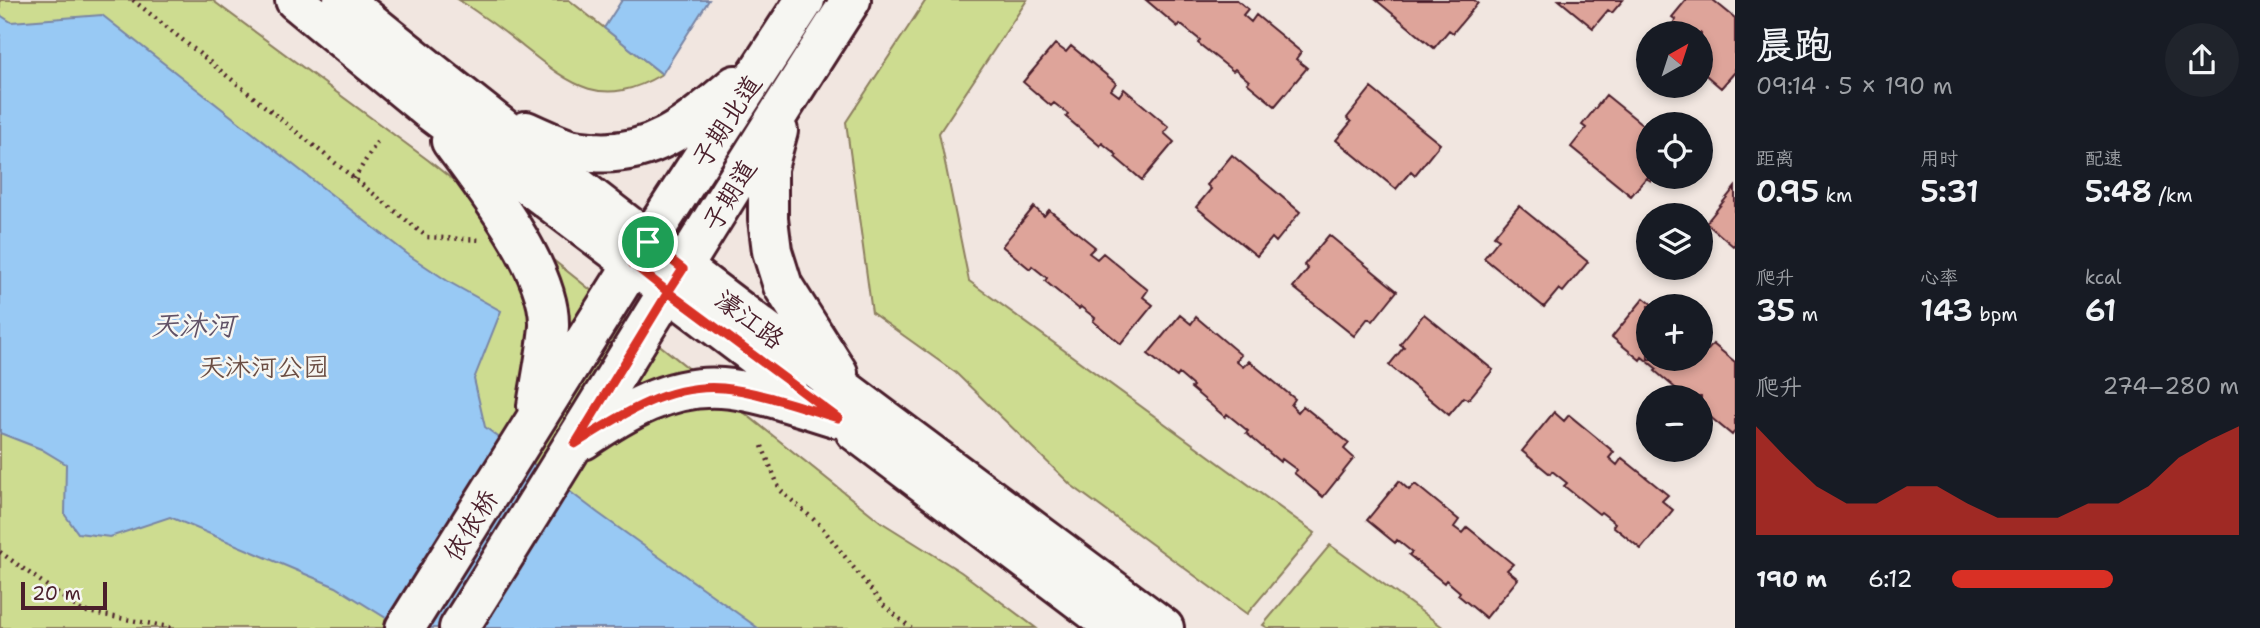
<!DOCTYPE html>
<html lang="zh">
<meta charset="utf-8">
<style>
body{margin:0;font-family:"Shantell Sans","LXGW WenKai TC",sans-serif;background:#20242c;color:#f1f3f6;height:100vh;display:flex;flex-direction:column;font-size:26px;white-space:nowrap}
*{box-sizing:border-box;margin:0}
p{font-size:23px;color:#9ea1a6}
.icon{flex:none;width:38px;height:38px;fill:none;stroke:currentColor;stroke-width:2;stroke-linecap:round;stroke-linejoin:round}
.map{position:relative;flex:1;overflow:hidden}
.side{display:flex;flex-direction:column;background:#171b24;width:525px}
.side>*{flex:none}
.needle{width:46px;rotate:39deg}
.tools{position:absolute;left:1636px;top:21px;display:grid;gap:14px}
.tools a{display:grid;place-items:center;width:77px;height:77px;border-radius:50%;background:#171b24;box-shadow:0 4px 10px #0003;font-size:35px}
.scale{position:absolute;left:21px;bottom:18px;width:86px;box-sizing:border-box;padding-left:7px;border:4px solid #4a1f2b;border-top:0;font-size:19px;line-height:24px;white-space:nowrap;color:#4a1f2b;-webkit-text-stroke:5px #f6f6f2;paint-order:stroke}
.pin{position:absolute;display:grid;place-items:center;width:60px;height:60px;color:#fff;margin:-30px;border:4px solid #fff;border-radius:50%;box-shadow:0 2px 7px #0007}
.round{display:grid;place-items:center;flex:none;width:74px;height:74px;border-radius:37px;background:#20242c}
.overview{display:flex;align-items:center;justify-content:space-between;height:119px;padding:0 21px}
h1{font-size:38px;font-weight:600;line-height:52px}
.stats{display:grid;grid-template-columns:repeat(3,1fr);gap:10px;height:119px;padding:7px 21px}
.stats div{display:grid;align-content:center}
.stats b{font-size:30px;font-weight:600}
.stats small{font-size:19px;font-weight:400}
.stats p{font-size:19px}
.chart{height:196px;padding:14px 21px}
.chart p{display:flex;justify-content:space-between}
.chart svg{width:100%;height:126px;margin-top:7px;fill:#d93025;opacity:.7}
ul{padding:0 21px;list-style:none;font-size:23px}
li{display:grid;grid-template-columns:112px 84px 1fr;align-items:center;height:52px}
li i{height:18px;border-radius:9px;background:#d93025}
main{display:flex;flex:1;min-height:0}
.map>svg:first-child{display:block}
</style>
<main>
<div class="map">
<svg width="1735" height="628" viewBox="0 0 1735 628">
<rect width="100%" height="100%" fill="#f1e6e0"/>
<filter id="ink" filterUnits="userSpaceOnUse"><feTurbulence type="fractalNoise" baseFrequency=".0143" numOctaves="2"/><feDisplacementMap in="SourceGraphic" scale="14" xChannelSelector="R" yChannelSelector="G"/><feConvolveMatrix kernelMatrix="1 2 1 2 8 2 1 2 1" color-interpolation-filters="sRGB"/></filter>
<g filter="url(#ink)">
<path fill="#cddc90" stroke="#8c7e5e" stroke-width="2" d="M0,0H212L428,160L881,522L961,572L1036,628H0Z
M459,0H569L662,74C600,111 570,84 521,45C501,29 480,14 459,0Z
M926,0H1027L939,133L969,281L1315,533L1247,614L1071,485L956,373L872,313L846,122Z
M1330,545L1444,628H1268L1263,625Z"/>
<path fill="#98c9f4" stroke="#7985a4" stroke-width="2" d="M622,0H709L662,74L604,28Z
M0,15L11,22L102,15L410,256L449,282L501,311L474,379L485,427L598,513L758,628H402L336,587L170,517L110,537L78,533L65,515L66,464L41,449L0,433Z"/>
<path fill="#dea49a" stroke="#4a1f2b" stroke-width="2" d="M1146,0H1237L1248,9L1243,15L1251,22L1256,15L1301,52L1296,59L1307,68L1275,106L1247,83L1249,81L1235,69L1233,71L1198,43L1200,40L1180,24L1178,27Z
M1376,0H1474L1478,3L1453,33L1449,30L1434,48Z
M1559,0H1623L1612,13L1608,10L1593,28Z
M1686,0H1713L1735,18V72L1721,88L1701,71V33H1666L1676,20L1672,17Z
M1055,44L1066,52L1071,46L1116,83L1111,90L1119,96L1124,89L1169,127L1164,133L1174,142L1142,180L1115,157L1117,155L1102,143L1100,146L1066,117L1068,114L1054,103L1051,106L1023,82Z
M1371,88L1440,144L1415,175L1411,171L1396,189L1336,140L1351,122L1347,118Z
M1606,95L1648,129V177H1654L1651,181L1646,178L1631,196L1571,147L1586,128L1582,125Z
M1232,155L1300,212L1276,242L1272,238L1257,256L1196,207L1211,189L1207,185Z
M1735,187V244L1733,246L1706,223Z
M1519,206L1588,262L1563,292L1559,289L1544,307L1484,258L1499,239L1494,236Z
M1034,207L1044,216L1049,210L1095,247L1089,253L1097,259L1103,253L1148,290L1143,297L1153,305L1121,344L1093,321L1095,318L1081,307L1079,309L1045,281L1047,278L1032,266L1030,269L1002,246Z
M1329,235L1397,291L1373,321L1368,318L1354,336L1293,287L1308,269L1304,265Z
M1644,298L1654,306H1648V359H1701V345L1708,350L1713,344L1735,362V431L1732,435L1703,411L1705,409L1701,405V397H1686L1655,371L1657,369L1642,357L1640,360L1612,337Z
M1424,314L1493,370L1468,400L1464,397L1449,415L1389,365L1404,347L1400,344Z
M1180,315L1191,324L1196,317L1241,355L1236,361L1243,367L1249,361L1295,399L1291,405L1298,412L1303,406L1349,443L1344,449L1354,458L1323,497L1294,473L1297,470L1282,459L1280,462L1246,433L1248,431L1227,414L1225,417L1191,388L1193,386L1179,374L1177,377L1148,354Z
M1554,412L1564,421L1569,415L1614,452L1609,458L1617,465L1622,458L1668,495L1662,501L1673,510L1641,549L1613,526L1615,523L1601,512L1599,514L1564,486L1567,483L1552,471L1550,474L1522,451Z
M1399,481L1409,490L1415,484L1459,520L1454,527L1462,533L1467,527L1513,564L1507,570L1518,579L1486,618L1458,595L1460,592L1446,580L1444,583L1409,555L1412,552L1397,540L1395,543L1367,520Z"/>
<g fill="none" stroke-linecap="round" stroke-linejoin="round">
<g stroke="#4a1f2b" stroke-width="44">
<path id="secondary" d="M295,0L430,111L787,380
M343,0C610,218 888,422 1164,628
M526,131C539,137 552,143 566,148C574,151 584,151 593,152C654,157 691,122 735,85
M778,131L768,168V219L772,251L783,286L838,373
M451,141C483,185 551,270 549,326C547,352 541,380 537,406
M855,431L1116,628
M583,440C624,412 670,384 722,388C756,390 804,408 838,418
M405,628L633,264L805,0
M459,628C591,419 717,207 851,0"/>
</g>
<path stroke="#4a1f2b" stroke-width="4.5" stroke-dasharray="2 5" stroke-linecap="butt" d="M133,0L427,237L482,240
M354,179L377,142
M762,446L780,490L820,525L883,605L911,628
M0,552L82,611L174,628"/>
<use href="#secondary" stroke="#f6f6f2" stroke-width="38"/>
</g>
</g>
<g fill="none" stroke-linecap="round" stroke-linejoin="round" filter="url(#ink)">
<g stroke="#fff" stroke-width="14">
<path id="route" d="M648,242L633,264L668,292L575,444C619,416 668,383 723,388C757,391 804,408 838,418L668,292L683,269L648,242"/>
</g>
<use href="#route" stroke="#d93025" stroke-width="9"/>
</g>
<g text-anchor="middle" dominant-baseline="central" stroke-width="5" stroke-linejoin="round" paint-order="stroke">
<g font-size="26" fill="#4a1f2b" stroke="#f6f6f2">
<text transform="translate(726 121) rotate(-57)">子期北道</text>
<text transform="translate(729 195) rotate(-59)">子期道</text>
<text transform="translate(750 319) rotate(37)">濠江路</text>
<text transform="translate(470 525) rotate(-58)">依依桥</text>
</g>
<g font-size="26" fill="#6b4e44" stroke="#f6f6f2">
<text x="264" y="366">天沐河公园</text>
</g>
<g font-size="28" font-style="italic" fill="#615267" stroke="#f6f6f2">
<text x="193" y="325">天沐河</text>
</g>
</g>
</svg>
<div class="tools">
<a><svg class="needle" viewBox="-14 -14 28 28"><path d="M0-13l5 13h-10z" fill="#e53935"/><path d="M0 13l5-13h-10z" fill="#9ea1a6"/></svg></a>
<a><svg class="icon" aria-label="locate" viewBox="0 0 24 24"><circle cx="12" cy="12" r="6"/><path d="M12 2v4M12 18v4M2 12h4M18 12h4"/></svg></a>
<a><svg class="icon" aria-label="layers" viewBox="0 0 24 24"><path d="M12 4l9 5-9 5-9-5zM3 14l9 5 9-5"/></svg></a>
<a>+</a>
<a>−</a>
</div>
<div class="scale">20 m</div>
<div class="pin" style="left:648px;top:242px;background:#1e9e55"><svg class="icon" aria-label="arrive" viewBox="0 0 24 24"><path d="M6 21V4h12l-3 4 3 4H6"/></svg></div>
</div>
<section class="side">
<div class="overview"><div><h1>晨跑</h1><p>09:14 · 5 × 190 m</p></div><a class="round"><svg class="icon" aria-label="share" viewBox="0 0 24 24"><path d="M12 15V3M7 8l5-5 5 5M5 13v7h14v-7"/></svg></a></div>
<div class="stats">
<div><p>距离</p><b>0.95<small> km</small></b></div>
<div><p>用时</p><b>5:31</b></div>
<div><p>配速</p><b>5:48<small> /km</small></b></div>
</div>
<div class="stats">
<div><p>爬升</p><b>35<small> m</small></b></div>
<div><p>心率</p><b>143<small> bpm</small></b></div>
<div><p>kcal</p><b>61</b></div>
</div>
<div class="chart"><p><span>爬升</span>274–280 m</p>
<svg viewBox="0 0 160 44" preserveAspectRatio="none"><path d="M0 44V6L10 17L20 27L30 33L40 33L50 27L60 27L70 33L80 38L90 38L100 38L110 33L120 33L130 27L140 17L150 11L160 6V44z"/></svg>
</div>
<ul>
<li><b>190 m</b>6:12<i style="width:56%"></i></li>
</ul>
</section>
</main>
